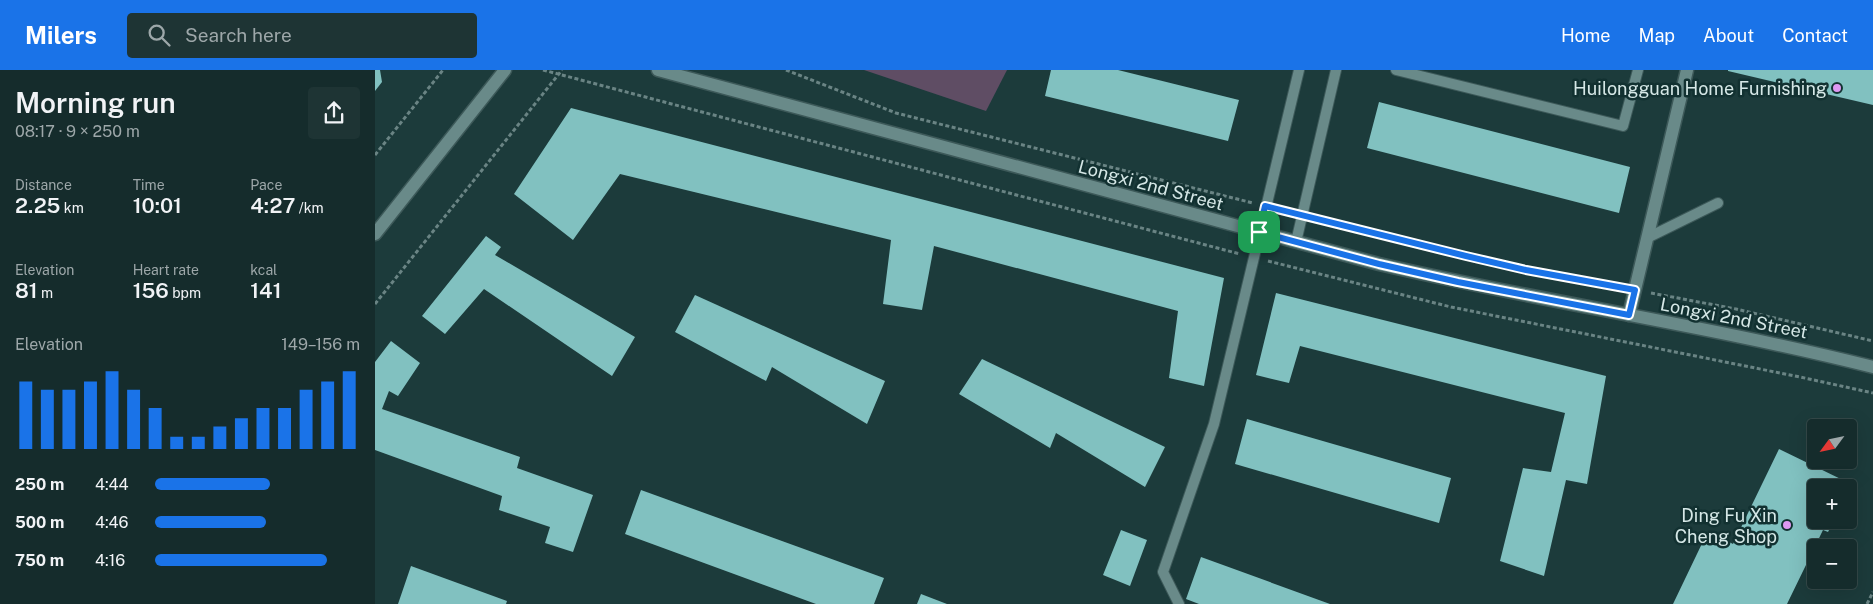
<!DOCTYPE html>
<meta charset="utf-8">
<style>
body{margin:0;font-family:"Public Sans",sans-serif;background:#1e3434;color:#f1f3f6;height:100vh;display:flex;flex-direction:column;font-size:19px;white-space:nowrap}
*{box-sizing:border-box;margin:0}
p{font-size:16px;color:#9da7a9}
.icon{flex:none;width:28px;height:28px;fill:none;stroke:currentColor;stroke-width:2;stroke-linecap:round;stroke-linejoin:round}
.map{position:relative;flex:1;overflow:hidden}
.side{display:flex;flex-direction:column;background:#152c2c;width:375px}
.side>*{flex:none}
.needle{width:32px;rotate:237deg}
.fabs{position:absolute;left:1432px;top:349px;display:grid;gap:10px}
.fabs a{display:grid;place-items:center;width:50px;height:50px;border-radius:5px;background:#152c2c;box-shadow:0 5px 20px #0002,0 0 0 1px #344848;font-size:25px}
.pin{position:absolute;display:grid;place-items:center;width:42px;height:42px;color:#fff;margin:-21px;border-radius:10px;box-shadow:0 2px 8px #0006}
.round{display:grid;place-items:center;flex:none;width:52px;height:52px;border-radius:5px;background:#1e3434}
.headline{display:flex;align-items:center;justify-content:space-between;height:85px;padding:0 15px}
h1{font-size:28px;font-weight:600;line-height:38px}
.metrics{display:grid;grid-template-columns:repeat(3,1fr);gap:8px;height:85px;padding:5px 15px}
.metrics div{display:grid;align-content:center}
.metrics b{font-size:21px;font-weight:600}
.metrics small{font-size:14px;font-weight:400}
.metrics p{font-size:14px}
.chart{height:140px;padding:10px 15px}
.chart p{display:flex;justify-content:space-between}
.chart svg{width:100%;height:90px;margin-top:5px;stroke:#1a73e8;stroke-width:6}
ul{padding:0 15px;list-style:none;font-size:16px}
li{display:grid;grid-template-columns:80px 60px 1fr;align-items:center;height:38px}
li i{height:12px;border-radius:6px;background:#1a73e8}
header{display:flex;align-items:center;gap:30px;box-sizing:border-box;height:70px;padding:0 25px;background:#1a73e8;color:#fff}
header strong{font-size:24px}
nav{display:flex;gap:28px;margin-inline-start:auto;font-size:18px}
.search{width:350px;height:45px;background:#1e3434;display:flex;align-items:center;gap:12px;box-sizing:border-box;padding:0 18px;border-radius:5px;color:#9da7a9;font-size:19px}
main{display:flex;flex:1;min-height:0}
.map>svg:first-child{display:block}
</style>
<header>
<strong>Milers</strong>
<div class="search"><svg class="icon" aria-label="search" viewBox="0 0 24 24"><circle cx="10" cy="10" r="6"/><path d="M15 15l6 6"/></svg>Search here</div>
<nav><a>Home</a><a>Map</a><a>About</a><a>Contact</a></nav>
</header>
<main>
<section class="side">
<div class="headline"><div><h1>Morning run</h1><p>08:17 · 9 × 250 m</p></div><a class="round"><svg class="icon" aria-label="share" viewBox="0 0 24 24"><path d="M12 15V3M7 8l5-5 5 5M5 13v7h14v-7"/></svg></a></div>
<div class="metrics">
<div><p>Distance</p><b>2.25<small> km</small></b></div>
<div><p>Time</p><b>10:01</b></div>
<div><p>Pace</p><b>4:27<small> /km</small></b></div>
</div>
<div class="metrics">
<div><p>Elevation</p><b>81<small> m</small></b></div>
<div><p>Heart rate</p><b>156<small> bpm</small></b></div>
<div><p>kcal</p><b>141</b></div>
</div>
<div class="chart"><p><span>Elevation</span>149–156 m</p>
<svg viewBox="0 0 160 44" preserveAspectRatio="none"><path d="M5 44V11M15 44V15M25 44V15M35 44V11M45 44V6M55 44V15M65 44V24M75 44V38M85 44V38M95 44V33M105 44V29M115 44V24M125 44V24M135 44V15M145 44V11M155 44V6"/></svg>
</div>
<ul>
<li><b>250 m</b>4:44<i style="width:56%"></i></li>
<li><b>500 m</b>4:46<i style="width:54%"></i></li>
<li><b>750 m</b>4:16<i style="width:84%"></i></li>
</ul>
</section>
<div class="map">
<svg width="1498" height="534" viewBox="0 0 1498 534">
<rect width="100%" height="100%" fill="#1c3b3b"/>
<path fill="#5f4d64" d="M489,0H632L611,41Z"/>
<path fill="#81c1c0" d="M0,0H5L7,12L0,21Z
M676,0H743L864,30L853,71L670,26Z
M1353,0H1498V35L1353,1Z
M1004,32L1255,97L1244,143L992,78Z
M196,38L849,208L829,316L794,308L803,241L559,176L547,240L508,234L516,170L245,104L198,170L139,124Z
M111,166L126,177L120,185L260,267L237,306L109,219L70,264L47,246Z
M901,223L1231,306L1212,414L1191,410L1169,506L1125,491L1148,398L1176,402L1190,343L925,276L914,313L881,305Z
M320,225L510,311L492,354L397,297L391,311L300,262Z
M16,271L45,293L23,326L14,321L7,339L145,387L142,398L218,425L198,482L170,473L175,457L124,440L127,426L0,380V292Z
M607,289L790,377L770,417L681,363L675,378L584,324Z
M872,349L1076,408L1064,453L860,394Z
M1404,379L1476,414L1474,418H1441V450H1459L1453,462L1448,460L1412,534H1298L1333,461L1358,474Z
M266,420L509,508L499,534H441L250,464Z
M746,460L772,470L755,516L728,505Z
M826,487L955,534H824L811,529Z
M36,496L132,531L131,534H23Z
M546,524L572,534H542Z"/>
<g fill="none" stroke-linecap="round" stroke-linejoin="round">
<g stroke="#3d5959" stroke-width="12">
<path id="lane" d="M1021,0L1248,56L1263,0
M1272,168L1343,133
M921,172L961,0
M804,534L788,502L839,354L924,0"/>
</g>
<g stroke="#3d5959" stroke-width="15">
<path id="street" d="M1254,245L1312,0"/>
</g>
<g stroke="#3d5959" stroke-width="15">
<path id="secondary" d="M283,0L1004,194C1168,232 1335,256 1498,297
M0,164L130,0"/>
</g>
<path stroke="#6a8484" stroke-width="3" stroke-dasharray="4 2.5" stroke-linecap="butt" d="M168,0L865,184
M411,0L521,43L878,133
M0,85L68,0
M942,149L1091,186L1151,200L1243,217
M893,191L1076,237L1425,307L1498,323
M1276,223L1361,239L1498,271
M0,234L187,0
M1492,534L1498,522"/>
<use href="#lane" stroke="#698a89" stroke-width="10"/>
<use href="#street" stroke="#698a89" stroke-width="12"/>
<use href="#secondary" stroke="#698a89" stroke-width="12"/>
</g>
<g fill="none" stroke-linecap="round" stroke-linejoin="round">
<g stroke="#fff" stroke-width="10">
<path id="route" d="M890,136L1091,186L1151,200L1260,220L1254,245L1083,212L1004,194L884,162Z"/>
</g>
<use href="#route" stroke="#1a73e8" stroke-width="6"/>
</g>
<g fill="#de98f2" stroke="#123131" stroke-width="2">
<circle cx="1462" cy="18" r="5"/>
<circle cx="1412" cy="455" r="5"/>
</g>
<g text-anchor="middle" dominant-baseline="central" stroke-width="5" stroke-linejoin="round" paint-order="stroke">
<g font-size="18" fill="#d5e7e6" stroke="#123131" text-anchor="end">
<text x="1452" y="18">Huilongguan Home Furnishing</text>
<text x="1402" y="445">Ding Fu Xin<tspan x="1402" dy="21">Cheng Shop</tspan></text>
</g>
<g font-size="18" fill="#d5e7e6" stroke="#123131">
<text transform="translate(776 115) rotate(15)">Longxi 2nd Street</text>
<text transform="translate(1359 248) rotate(11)">Longxi 2nd Street</text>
</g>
</g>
</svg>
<div class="fabs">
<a><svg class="needle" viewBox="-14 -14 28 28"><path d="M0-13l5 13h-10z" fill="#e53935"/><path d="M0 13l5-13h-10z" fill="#9da7a9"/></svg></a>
<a>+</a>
<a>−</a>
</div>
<div class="pin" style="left:884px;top:162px;background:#1e9e55"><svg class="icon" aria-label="arrive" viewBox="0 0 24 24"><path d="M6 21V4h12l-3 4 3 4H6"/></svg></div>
</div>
</main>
